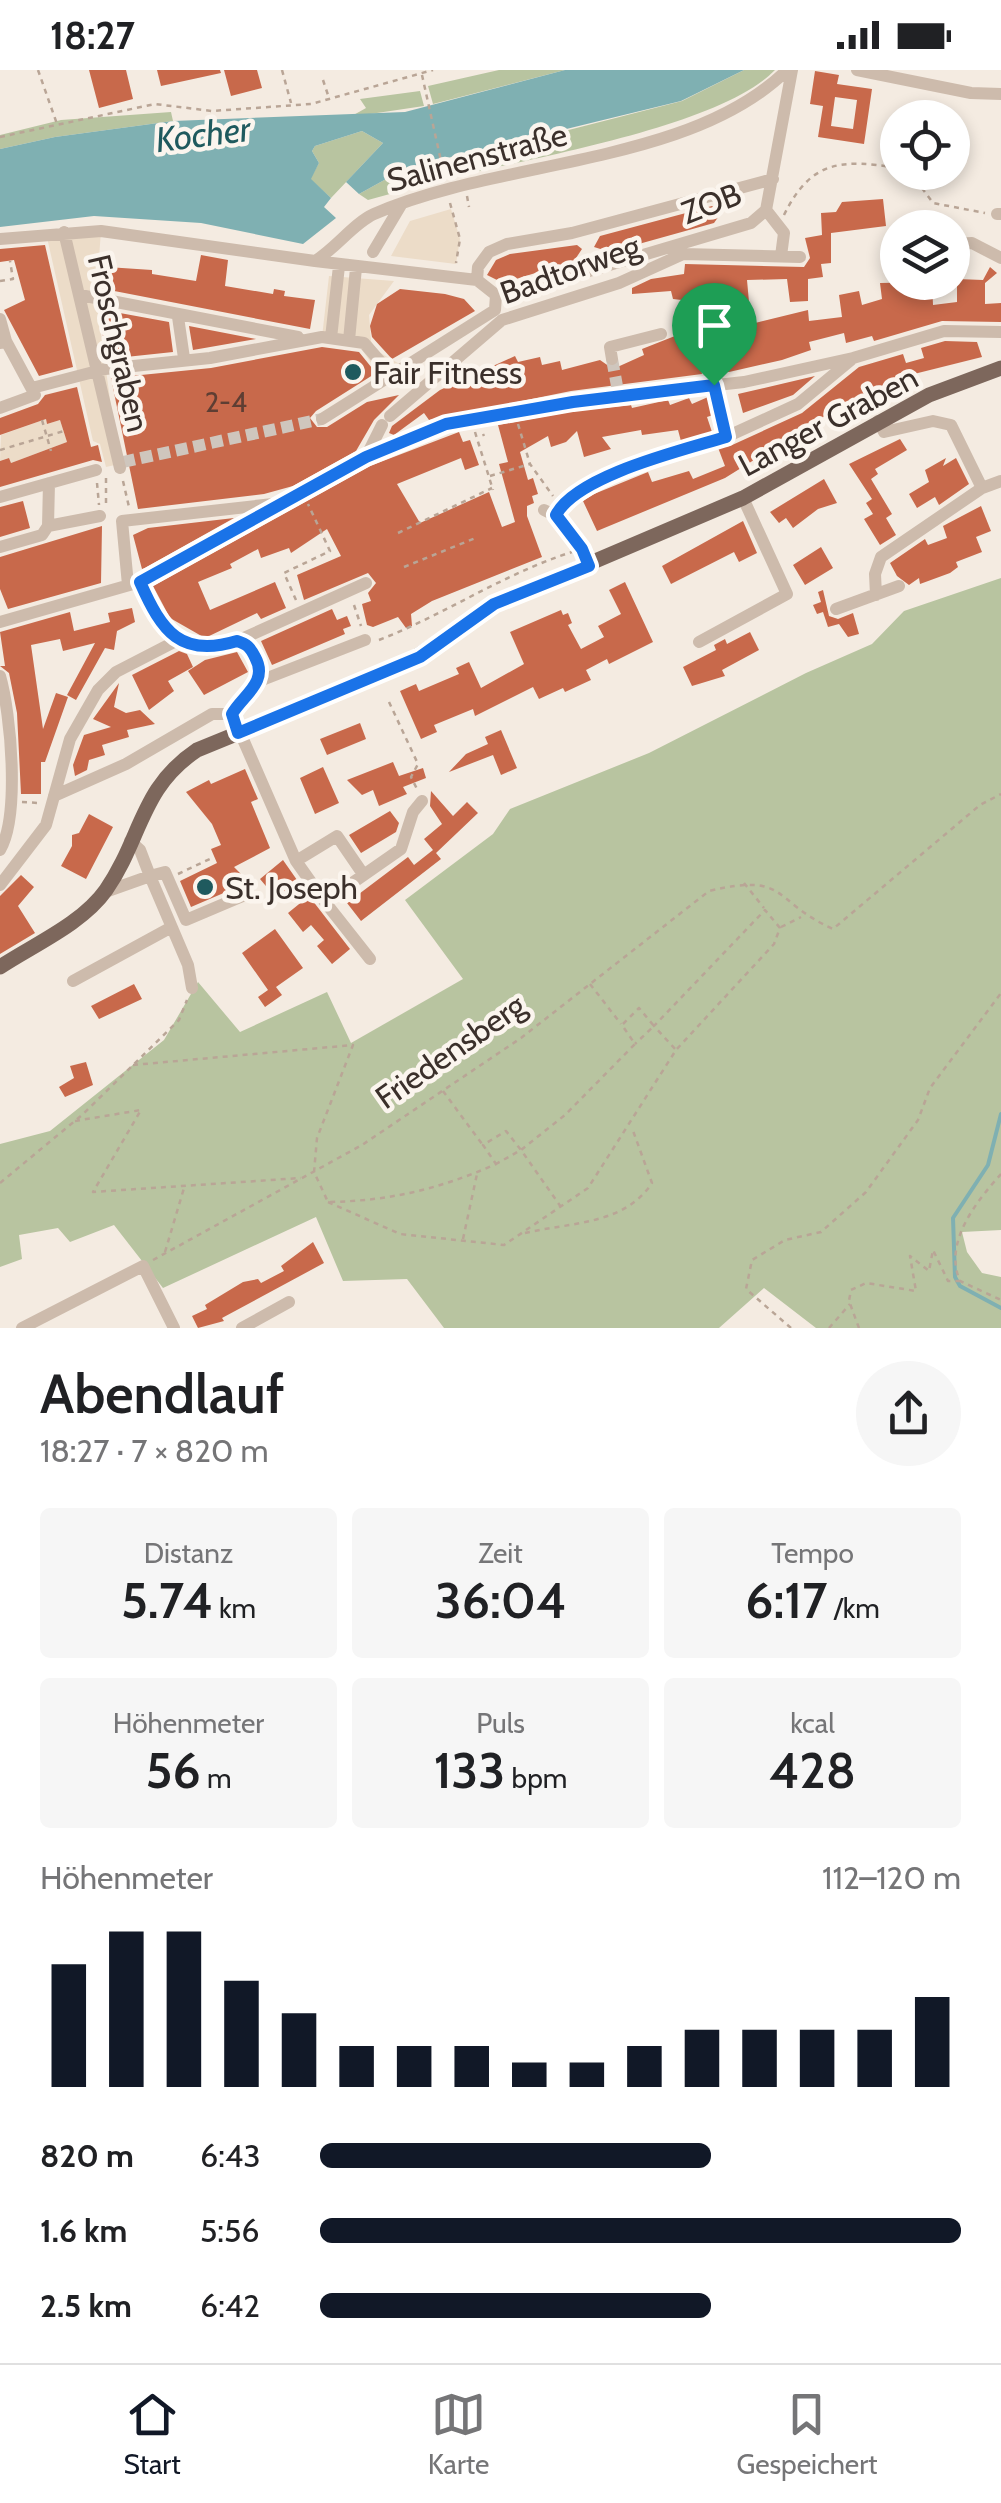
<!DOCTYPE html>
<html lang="de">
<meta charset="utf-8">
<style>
body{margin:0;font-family:Cabin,sans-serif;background:#f6f6f6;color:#202124;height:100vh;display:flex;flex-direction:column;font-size:38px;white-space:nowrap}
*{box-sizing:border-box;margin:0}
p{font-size:32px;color:#757577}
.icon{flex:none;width:55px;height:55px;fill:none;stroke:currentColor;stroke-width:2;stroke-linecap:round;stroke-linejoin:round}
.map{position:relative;height:1258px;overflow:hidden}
.panel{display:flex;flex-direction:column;background:#fff;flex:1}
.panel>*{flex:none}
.buttons{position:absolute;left:880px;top:30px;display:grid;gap:20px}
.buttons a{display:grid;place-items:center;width:90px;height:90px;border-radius:50%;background:#fff;box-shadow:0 5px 15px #0003;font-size:50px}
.pin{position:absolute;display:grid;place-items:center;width:85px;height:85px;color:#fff;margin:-102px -42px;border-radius:50% 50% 50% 0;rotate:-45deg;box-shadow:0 0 10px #0007}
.pin .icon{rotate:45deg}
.round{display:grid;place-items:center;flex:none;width:105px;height:105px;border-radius:52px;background:#f6f6f6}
.headline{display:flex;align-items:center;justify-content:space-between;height:170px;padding:0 40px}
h1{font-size:55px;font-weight:600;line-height:75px}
.figures{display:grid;grid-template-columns:repeat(3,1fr);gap:15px;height:170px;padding:10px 40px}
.figures div{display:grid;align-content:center;border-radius:10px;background:#f6f6f6;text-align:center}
.figures b{font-size:50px;font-weight:600}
.figures small{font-size:28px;font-weight:400}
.figures p{font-size:28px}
.chart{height:280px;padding:20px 40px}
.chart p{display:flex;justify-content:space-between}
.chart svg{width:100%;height:180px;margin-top:10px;stroke:#111827;stroke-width:6}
ul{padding:0 40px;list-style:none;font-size:32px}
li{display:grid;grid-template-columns:160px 120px 1fr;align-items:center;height:75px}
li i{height:25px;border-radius:12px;background:#111827}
.status{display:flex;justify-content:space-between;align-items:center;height:70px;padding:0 50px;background:#fff;direction:ltr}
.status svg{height:28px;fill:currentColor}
.menu{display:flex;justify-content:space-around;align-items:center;height:140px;border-top:2px solid #e0e0e0;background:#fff;font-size:28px;color:#757577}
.menu a{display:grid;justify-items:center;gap:5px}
.menu .active{color:#111827}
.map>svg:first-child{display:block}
</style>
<div class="status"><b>18:27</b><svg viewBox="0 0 49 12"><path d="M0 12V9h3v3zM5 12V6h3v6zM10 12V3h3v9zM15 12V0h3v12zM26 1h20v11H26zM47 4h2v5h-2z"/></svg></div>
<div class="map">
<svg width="1001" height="1258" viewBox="0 0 1001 1258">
<rect width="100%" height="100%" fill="#f4ebe1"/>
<path fill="#b8c4a0" d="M499,0H565L433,34L428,16Z
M744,0H775C719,57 533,87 450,108L443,92L682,31Z
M420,21L424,36L350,47L366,38L360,29Z
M171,42L173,51L55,67L0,79V65L61,50Z
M362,61L383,73L331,128L310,109L319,93L312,81L315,76Z
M437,92L441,110L368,130L359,124L406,98Z
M1001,508V1160L962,1162L967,1182L982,1203L1001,1207V1258H816L764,1218L719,1258H444L407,1209L343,1211L316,1147L163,1218L114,1155L70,1172L58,1158L19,1165L22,1189L0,1197V1074L50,1061L164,970L198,912L240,962L327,922L351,973L463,909L405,830L493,764L510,739L649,683L806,603L872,574L904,541Z"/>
<path fill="#ecdcc8" d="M451,139L460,169L456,194L391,186L410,151Z
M101,161L96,228L119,394L106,397L100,374L93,371L46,163Z
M329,206L394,211L369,245L371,271L377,281L403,296L383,310L358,274L322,267Z
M46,349L47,354L60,350L67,372L11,393L9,388L0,391L1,365Z"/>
<path fill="#7fb0b2" d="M565,0H744L681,31L406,98L359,124L346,112L383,73L362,61L315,76L312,81L319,93L311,109L331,128L324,137L336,148L303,174L201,153L94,146L0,157V79L55,67L173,51L405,42Z"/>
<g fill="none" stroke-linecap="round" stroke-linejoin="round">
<path stroke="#7fb0b2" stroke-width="4" d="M1001,1044L988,1095L953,1148L955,1207L960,1216L1001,1238"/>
</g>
<path fill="#c8694b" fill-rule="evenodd" d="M89,0H126L133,29L99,38Z
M157,0H220L221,3L161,16Z
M224,0H257L262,18L231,26Z
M815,1L839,5L837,14L872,19L864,74L818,67L823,36L810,34ZM835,27L857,30L853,59L831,56Z
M883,129L886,156L831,163V193L821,194L823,207L808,209V231L790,232L787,209L747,210L751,254L808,240L809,251L842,247L839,225L859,221L862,235L882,229L880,213L932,212L933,235L957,232V209L983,210L990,197L997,203L985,213V234L1001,233V252L942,251L874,271L872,266L846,273L844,263L809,272L811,280L782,290L729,302L721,301L718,279L734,275L730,255L719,257L717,240L701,241L699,232L673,229L671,221L632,224V218L651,209L684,204L685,194L804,197L810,188L805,168L822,165L821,143L836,142L842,132Z
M712,136L721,143L714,153L610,182L594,177L600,166Z
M45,175L73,297L39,306L4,240L25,230L14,190L0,192V179Z
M577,175L582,179L574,191L503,213L487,205L496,190L510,184Z
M201,185L228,190L225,216L273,224L274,219L285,221L284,226L315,230L310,259L104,219L107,197L152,200V204L196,211Z
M400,219L445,224L464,229L475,241L392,289L372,267L370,256L377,234Z
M98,239L169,252L173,282L107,289Z
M189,256L256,269L193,280Z
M680,264H696L702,304L571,321L429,350L424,343L394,365L389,363L392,356L440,320L515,286L518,292L540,287L542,295L560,291L562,300L600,290L613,299L644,285L642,279Z
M945,271L977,272L982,287L894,309L856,331L854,328L725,408L597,461L583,431L594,424L648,402L652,412L689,401L693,409L725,396L717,375L730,376L802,343L859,297L903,284L906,293L924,288L921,278Z
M322,277L359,282L376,303L316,341L310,348L317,357H327L367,332L399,325L374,350L356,381L293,416L264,424L138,439L111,308L211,298Z
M815,306L793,325L743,343L738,324Z
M77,317L91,377L98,375L102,392L93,390L0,417V391L9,388L11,393L67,372L60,350L47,354L46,349L0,365V348L38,334L45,325Z
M708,327L716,344L707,347L713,365L682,375L678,360L642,365L641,360L602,367L611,379L584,387L577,361L566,372L551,377L548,366L520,382L528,410L533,408L538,424L532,426L534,433L527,436V446L542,487L432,531L411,544L412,556L406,558L398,547L373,557L367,555L362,534L371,531L368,523L376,513L368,503L304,530L297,505L341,486L327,459L291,483L289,478L261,488L258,479L230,494L232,498L198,512L210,540L275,512L286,538L261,549L257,543L205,568L170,548L153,516L370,396L459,362L463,372L470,370L479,395L465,400L461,388L397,414L420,453L489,422L502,457L515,452L499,394L508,392L498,355L574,341L631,335L632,338L668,330L670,335L689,328L692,334Z
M900,369L907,380L875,399L878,404L871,409L892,444L886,448L896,465L880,475L864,449L873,444L866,433L872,429L849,394Z
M946,388L943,396L956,388L969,414L939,435L935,427L917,438L909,424L929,412L925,400Z
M824,409L837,433L818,439L793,458L786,448L779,453L770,442Z
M23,431L30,458L0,467V437Z
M981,436L991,461L976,467L982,482L956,492L958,497L950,503L920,514L919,508L909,515L897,506L890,493L925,469L928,475L947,468L943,456Z
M234,448L145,498L142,499L133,465L148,458Z
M743,451L757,483L739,492L734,482L671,514L662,496Z
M102,456L101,513L8,539L0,519V487Z
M821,477L833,498L805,515L793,495Z
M625,512L653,572L609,594L607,589L586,600L591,610L565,622L563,618L539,629L533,617L475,646L473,639L434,655L437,662L421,669L400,621L416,614L419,621L459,604L456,598L469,592L481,618L524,594L510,562L561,540L563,545L568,543L572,553L568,555L581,579L604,567L598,556L621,544L609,520Z
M823,520L829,546L838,549L853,543L859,564L848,567L839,554L828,557L823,542L817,544L813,535L821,532L818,522Z
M132,538L135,552L117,561L114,580L105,578L76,630L67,625L95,573L63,581L60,569L31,575L43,659L56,623L68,627L45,692H41V724H21L17,643L9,603L0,596H5L0,562L70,542L74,561L110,552L108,543Z
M332,539L337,550L347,546L351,556L343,559L345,564L272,595L261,571Z
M750,562L759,580L722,600L725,606L692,616L683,597L716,580L714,575L725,569L727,574Z
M179,581L187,584L193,597L168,611L174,621L149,640L132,605Z
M237,582L248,602L204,625L188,601L205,590Z
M119,613L114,637L126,643L140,640L155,654L127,660L129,667L102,675L105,685L89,690L87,700L75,706L73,695L84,665L111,657L93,649Z
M360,653L366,669L327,685L320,669Z
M501,660L517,698L501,705L493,685L449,702L466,684L488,674L485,667Z
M393,692L399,706L423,698L426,708L403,717L407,724L379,736L373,720L362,725L347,710Z
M323,697L339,733L315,744L300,708Z
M245,699L258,729L251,732L270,778L234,797L241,804L233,819L191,837L180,811L217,793L211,779L221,775L212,754L186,722L209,710L211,714Z
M431,721L453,746L467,732L478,743L436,783L441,789L361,851L347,833L408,787L414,795L433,780L424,769L442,754L430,736Z
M390,741L399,753L396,762L361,783L349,765Z
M89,744L113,757L86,809L61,796L72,776V765L79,763Z
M283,790L297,810L276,828L260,809Z
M21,805L34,817L18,836L35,863L0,884V826Z
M309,826L350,879L332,894L317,876L324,870L311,855L303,862L288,843Z
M275,859L303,898L276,917L282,925L265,937L258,927L268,920L242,883Z
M134,914L142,929L99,949L91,936Z
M86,992L93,1015L65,1027L59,1017L74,1008L70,996Z
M313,1172L324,1193L222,1248L224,1251L198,1258L192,1246L207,1239L205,1235L243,1212L258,1209L261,1213L284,1201L281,1196Z"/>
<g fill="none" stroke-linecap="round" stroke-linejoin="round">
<path stroke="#cfc6bd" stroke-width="12" stroke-dasharray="12 6" stroke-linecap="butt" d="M612,289L617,316
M123,392L322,349"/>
<path stroke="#b9a596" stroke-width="2.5" stroke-dasharray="5 5" stroke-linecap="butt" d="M38,0L57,54
M282,0L291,33
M422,5L445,109
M323,10L329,28
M0,67L155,34L212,41L311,34L433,0
M910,102L933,133L985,143
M467,126L469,137
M450,133L460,169L456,193
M784,145C811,90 841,89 898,98
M0,211L13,209L10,191
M716,327L723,353
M42,350L51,381
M518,354L530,394L553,426
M475,362L493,420
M483,364L484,366
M0,380L64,361
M678,382L713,371
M490,406L530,394
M106,408V433
M123,411L129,437
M97,413L99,435
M398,463L492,418
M404,497L478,467
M296,530L284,503L330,481L308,434
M354,535L361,556
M379,570C446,544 503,504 572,482
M389,632L418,694L411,707L418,721
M22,732L39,733
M178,804L212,788
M744,813L764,838
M781,857L801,847
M590,914L621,954
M133,995L353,975L317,1068L314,1102L328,1132C389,1131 440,1119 496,1094L483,1075L506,1061L521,1080L496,1094
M443,1021L482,1074
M75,1051L141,1040L93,1122L301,1108
M1001,1104C977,1131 943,1172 960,1211L1001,1230
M0,1113L82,1045L179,950L187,930
M328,1132L400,1164L504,1175L588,1118L676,980L774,874L780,858L765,840L654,956L676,980
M561,1137L521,1080L565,1045L635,974L622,955L639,938L654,956L635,974
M525,1163C572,1152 624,1155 652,1113L632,1058
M463,1169L477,1104
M165,1182L184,1118
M153,1190L362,1075L521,968L709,821C789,802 771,831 833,859L980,735L1001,724
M791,1258L746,1219L752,1190L785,1170L821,1162L866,1122L918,1050L930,1018L1001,923
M829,1258L850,1234
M859,1258L849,1231L851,1220L866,1213L916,1221L910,1186L929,1201L933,1180L948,1211H960"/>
<path stroke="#cdbbac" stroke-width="12" d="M857,0L971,23L1001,24
M766,140L784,163L781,186
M997,144H1001
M64,162L120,398
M0,169L101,161L315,191C336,178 354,153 374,144C498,89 690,96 787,0
M894,174H898
M952,174L972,173L1001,188
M373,182L401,135
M315,191L477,210L496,225H508L751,153L766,140L792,0
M477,210L478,197L489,182L507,174L572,163L773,109
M80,225L298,267
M178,247L184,288
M0,249L6,271
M705,253L713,315
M331,268L339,196
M349,270L356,198
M0,273L6,271L35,325L0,338
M612,289L610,277L661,264
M32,318L105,299L210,288L322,267L364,273L391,304
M390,346L502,250L619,213L683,184L800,187
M322,349L495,240L496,225
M878,351L884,362L933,351L951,355L982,418L1001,411
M726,367L798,334L851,290
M366,387L382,355
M0,427L96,400
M544,440C566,449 581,474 589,495
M556,445C574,411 633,398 667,385
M48,456L100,446
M0,477L42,465L48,456L49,413
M128,515L122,451L273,434
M876,525L875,504L881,487L982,418
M836,539L899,516
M0,552L140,512L366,387L446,354L573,331L744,312L853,288L944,261L1001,262
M178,570L208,580L237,571C247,574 250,577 255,587C268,612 243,625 232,644
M237,571L366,513
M699,572L787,524L743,428
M0,606C11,644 20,746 0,780
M257,612L365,570
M232,644L296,791L325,832L401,779L413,742L422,731
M54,726L126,694L212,644H232
M130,771L140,780L150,806L165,802L186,850L245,825
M296,791L337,766L363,804
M0,815L46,755L70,669L98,620L116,602L178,570L162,554L140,512
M105,822L150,806L188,895L192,918
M325,832L370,889
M73,911L170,858
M22,1258L143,1196L174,1258
M242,1258L289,1232"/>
<path stroke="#7d675c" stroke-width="15" d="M0,897C33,875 82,854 106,820C142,768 140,718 197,680L404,595L494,534L743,428L929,325L1001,298"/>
</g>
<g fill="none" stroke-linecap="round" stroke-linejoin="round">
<g stroke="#fff" stroke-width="20">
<path id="route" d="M714,315L726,367C684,380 577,405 556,445L582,479L589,496L494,534L420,587L238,663L232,644C243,625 269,612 255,587C250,577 247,574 237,571C181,588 162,562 140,512L366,387L446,354L573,332Z"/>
</g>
<use href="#route" stroke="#1a73e8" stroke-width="12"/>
</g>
<g fill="#1f5a5e" stroke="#fbf5ee" stroke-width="4">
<circle cx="353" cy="302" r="10"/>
<circle cx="205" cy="817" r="10"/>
</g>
<g text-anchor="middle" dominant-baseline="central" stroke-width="9" stroke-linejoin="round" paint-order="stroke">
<g font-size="28" fill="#5e3e33">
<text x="226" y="332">2-4</text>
</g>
<g font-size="32" fill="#3b302b" stroke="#fbf5ee">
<text transform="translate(477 87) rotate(-15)">Salinenstraße</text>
<text transform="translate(711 133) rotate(-21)">ZOB</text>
<text transform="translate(570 199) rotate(-20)">Badtorweg</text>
<text transform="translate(119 273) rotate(77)">Froschgraben</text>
<text transform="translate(828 351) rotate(-28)">Langer Graben</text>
<text transform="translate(450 981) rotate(-35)">Friedensberg</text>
</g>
<g font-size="32" fill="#3b302b" stroke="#fbf5ee" text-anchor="start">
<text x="373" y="302">Fair Fitness</text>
<text x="225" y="817">St. Joseph</text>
</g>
<g font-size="35" font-style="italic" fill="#1f5a5e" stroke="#fbf5ee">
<text transform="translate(203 64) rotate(-7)">Kocher</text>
</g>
</g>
</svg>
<div class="buttons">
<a><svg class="icon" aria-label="locate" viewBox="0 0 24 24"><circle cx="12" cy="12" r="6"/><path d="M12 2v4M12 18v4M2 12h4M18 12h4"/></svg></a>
<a><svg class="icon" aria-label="layers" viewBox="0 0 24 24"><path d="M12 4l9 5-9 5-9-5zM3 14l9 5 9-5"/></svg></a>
</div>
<div class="pin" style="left:714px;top:315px;background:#1e9e55"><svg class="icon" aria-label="arrive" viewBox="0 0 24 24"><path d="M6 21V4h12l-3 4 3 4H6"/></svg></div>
</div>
<section class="panel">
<div class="headline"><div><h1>Abendlauf</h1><p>18:27 · 7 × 820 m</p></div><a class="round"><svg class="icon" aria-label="share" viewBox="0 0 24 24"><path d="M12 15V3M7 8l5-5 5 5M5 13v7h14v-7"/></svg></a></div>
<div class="figures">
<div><p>Distanz</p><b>5.74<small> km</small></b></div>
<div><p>Zeit</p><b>36:04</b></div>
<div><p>Tempo</p><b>6:17<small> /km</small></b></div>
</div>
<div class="figures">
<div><p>Höhenmeter</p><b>56<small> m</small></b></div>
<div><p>Puls</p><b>133<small> bpm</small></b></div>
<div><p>kcal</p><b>428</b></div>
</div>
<div class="chart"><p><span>Höhenmeter</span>112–120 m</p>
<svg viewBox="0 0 160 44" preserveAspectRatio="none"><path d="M5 44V14M15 44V6M25 44V6M35 44V18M45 44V26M55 44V34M65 44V34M75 44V34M85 44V38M95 44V38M105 44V34M115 44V30M125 44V30M135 44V30M145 44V30M155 44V22"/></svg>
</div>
<ul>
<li><b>820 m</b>6:43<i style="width:61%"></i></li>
<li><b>1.6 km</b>5:56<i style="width:100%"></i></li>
<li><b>2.5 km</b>6:42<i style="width:61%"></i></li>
</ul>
</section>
<nav class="menu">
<a class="active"><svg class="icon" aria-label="home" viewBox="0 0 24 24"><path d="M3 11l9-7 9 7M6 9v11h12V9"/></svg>Start</a>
<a><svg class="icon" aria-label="map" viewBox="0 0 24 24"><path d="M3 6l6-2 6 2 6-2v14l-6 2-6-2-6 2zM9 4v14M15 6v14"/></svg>Karte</a>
<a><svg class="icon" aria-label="saved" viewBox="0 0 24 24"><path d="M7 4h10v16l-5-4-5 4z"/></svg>Gespeichert</a>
</nav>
